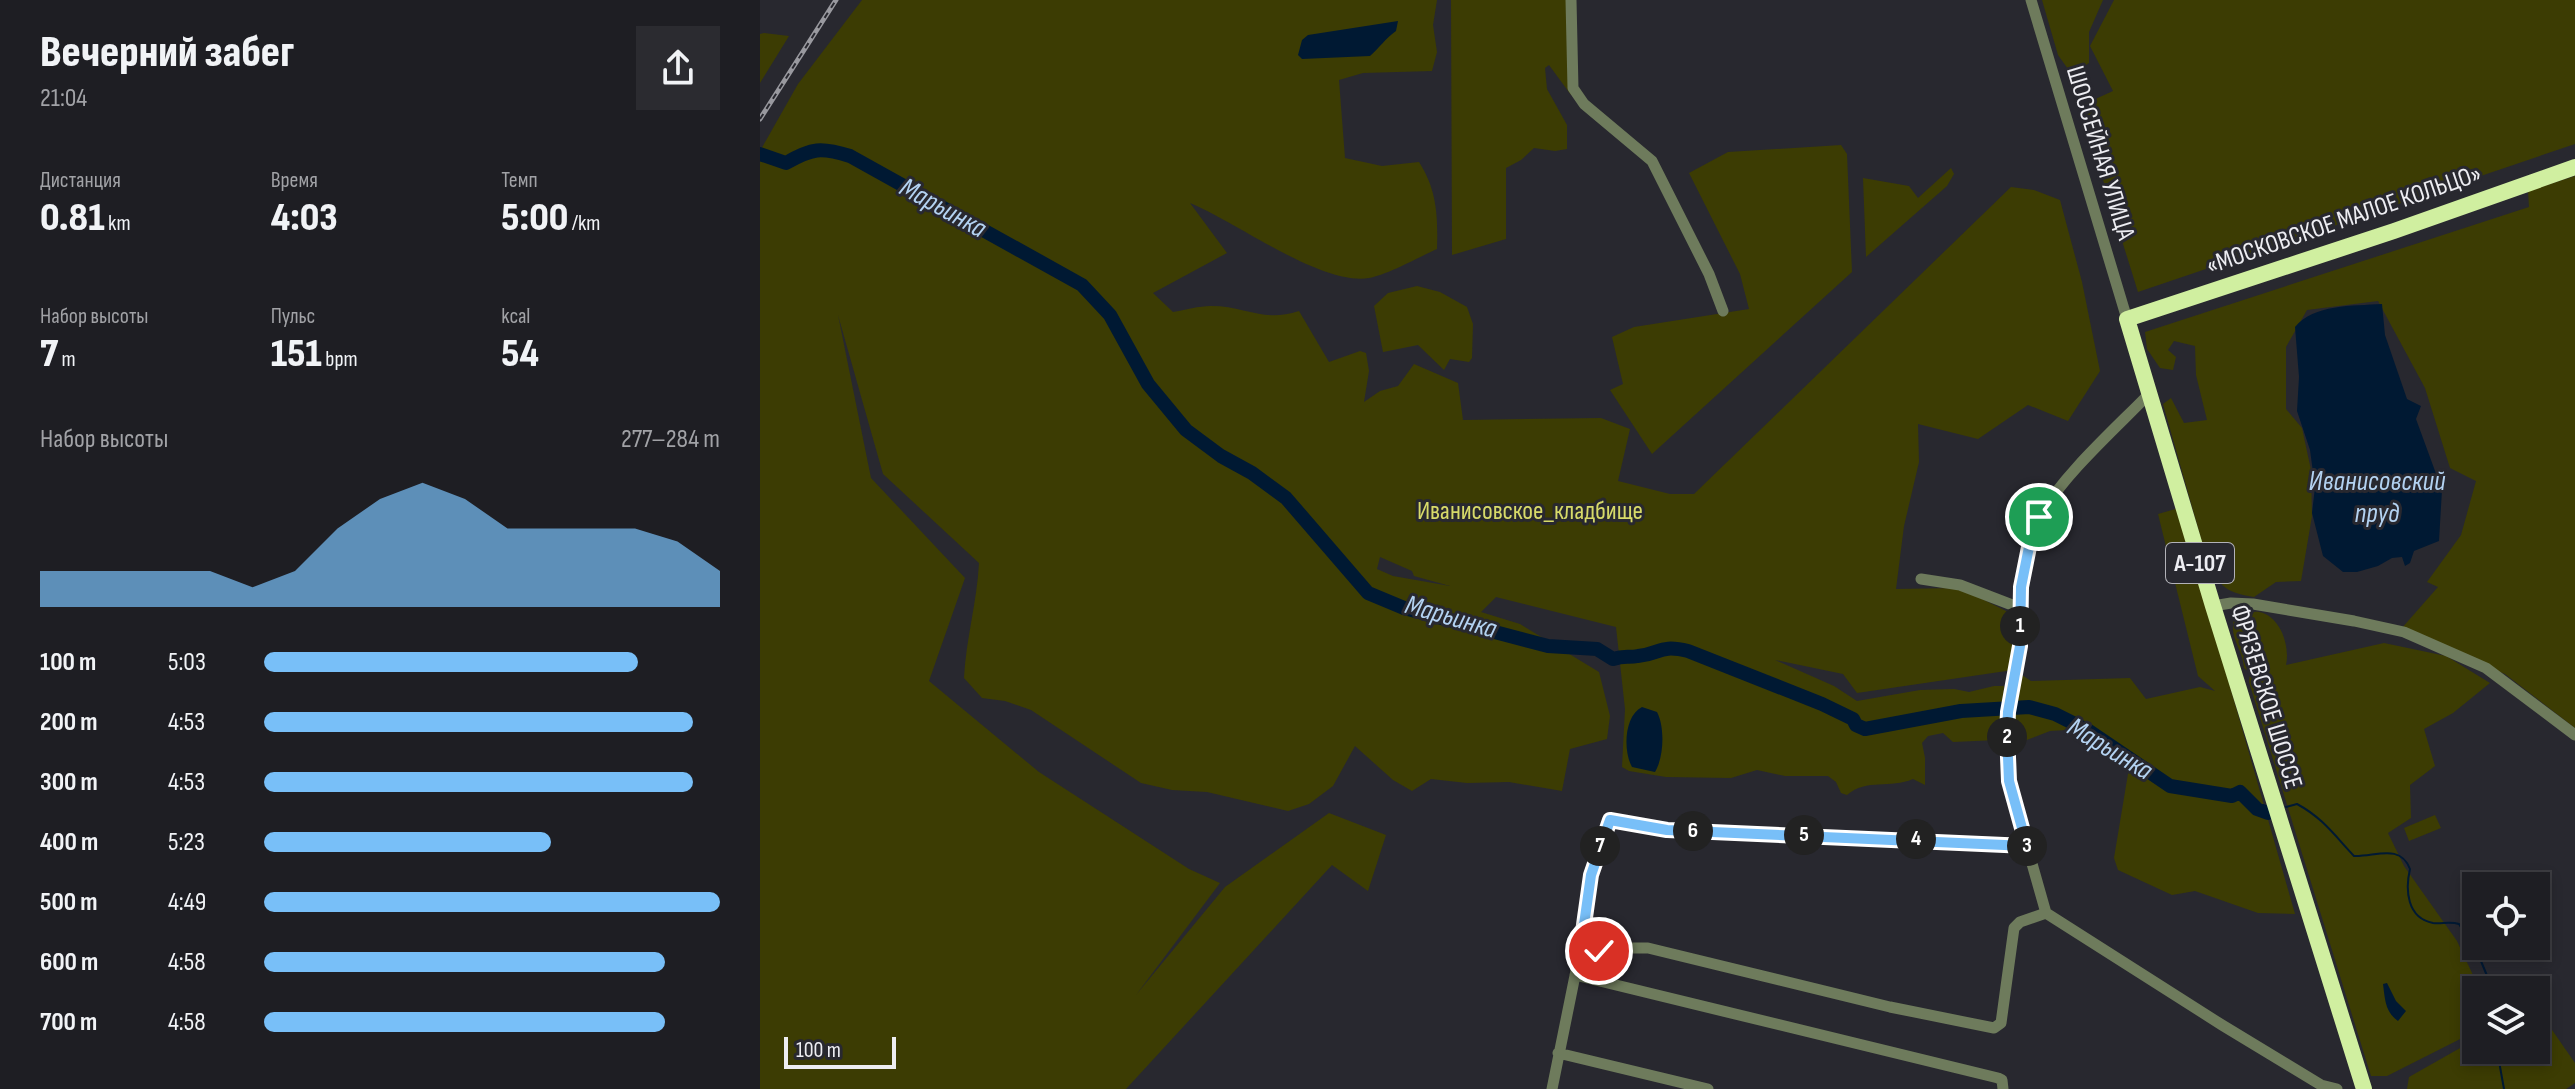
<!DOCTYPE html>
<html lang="ru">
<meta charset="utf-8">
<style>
body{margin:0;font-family:"Sofia Sans Condensed",sans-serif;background:#2b2b30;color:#f1f3f6;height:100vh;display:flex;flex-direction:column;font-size:30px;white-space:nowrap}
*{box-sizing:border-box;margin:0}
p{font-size:26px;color:#a1a2a6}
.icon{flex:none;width:44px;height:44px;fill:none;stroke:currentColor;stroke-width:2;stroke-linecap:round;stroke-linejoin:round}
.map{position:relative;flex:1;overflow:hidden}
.details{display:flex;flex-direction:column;background:#1e1e23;width:760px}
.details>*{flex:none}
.tools{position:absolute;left:1702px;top:872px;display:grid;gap:16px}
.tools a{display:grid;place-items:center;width:88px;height:88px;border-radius:0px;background:#1e1e23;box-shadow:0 4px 12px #0003,0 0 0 2px #3c3c41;font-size:40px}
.scale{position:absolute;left:24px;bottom:20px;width:112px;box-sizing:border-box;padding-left:8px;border:4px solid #ededf2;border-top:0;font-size:22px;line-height:28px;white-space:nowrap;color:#ededf2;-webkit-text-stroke:6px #28282f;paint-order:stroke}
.pin{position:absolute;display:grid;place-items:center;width:68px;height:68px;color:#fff;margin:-34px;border:4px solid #fff;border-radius:50%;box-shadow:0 2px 8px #0007}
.km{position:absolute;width:40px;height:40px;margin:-20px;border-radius:50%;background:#222;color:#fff;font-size:22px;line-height:40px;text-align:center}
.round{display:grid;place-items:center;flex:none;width:84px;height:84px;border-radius:0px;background:#2b2b30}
.headline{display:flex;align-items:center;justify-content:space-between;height:136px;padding:0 40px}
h1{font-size:44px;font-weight:800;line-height:60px}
.figures{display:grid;grid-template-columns:repeat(3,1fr);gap:12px;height:136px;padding:8px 40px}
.figures div{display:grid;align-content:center}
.figures b{font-size:40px;font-weight:800}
.figures small{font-size:22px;font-weight:400}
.figures p{font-size:22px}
.chart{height:224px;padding:16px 40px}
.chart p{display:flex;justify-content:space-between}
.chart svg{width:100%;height:144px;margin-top:8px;fill:#78bff8;opacity:.7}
ul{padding:0 40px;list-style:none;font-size:26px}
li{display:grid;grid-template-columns:128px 96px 1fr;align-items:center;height:60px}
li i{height:20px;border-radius:10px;background:#78bff8}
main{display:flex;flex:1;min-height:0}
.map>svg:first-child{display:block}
</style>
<main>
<section class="details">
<div class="headline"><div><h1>Вечерний забег</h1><p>21:04</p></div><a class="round"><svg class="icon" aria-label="share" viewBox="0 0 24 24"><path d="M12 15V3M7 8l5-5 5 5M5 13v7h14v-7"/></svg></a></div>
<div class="figures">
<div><p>Дистанция</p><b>0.81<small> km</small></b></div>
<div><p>Время</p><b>4:03</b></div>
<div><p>Темп</p><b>5:00<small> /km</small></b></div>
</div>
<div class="figures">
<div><p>Набор высоты</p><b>7<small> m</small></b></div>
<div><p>Пульс</p><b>151<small> bpm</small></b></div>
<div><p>kcal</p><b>54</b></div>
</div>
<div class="chart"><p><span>Набор высоты</span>277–284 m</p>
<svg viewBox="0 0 160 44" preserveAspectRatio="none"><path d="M0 44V33L10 33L20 33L30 33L40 33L50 38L60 33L70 20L80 11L90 6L100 11L110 20L120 20L130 20L140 20L150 24L160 33V44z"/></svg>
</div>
<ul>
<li><b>100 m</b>5:03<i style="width:82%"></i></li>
<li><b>200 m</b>4:53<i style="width:94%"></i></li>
<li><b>300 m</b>4:53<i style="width:94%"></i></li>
<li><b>400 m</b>5:23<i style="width:63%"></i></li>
<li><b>500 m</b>4:49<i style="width:100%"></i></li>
<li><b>600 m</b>4:58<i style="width:88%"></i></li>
<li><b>700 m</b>4:58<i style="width:88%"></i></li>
</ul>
</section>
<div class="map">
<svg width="1815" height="1089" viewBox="0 0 1815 1089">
<rect width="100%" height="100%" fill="#28282f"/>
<path fill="#3c3c03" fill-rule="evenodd" d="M102,0H677L673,25L677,52L672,71L603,73L579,80L585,158L622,166L659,162C677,190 678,216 677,249C659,257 627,275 609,278C561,286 477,222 430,203L467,253L393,293L413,312C425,310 439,306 451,306C486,306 503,323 539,311L569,362L600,351L606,353L609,371L604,402L620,391L638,386L654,364L698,383L703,420L841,418L870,429L858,481L910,494H934L1251,187L1274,190L1300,200L1322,282L1340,371L1308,421L1268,405L1218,439L1158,424L1159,462L1144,526L1136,589L1200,588L1256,616L1253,670L1097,693L1083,674L1015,660L1074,686L1097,701L1160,690L1194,689L1209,692L1234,686H1244L1240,746L1238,740L1193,742L1183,733L1168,736L1162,743L1165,758V785L1153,779C1130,789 1107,778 1087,795L1081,793L1076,782L1068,776H1025L997,770L971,778L906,777L869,771L862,767L865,709L856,627L736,597L721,612L760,624L839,672L850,716L847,739L810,749L802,791L749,782L707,783L671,779L652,791L633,780L595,746L573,786L549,804L528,811L447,792L412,790L381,783L271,710L245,701L222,698L204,678C206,639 217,602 219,563L123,474L78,315L111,478L205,578L169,681L279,772L429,869L460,883L376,995L465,887L569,813L626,835L608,891L572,865L366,1089H0V151L38,84ZM620,557L652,571L654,576L690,586L633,576L617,569Z
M691,0H806L811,95L789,65L785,68L787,89L807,125V149L795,151L774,148L761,160L746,168V239L692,255Z
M1282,0H1343L1329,32V63L1320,69H1308L1298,55Z
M1354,0H1815V144L1378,292L1320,106L1353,91L1330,46Z
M4,33L29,36L0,83V34Z
M1081,145L1087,154L1092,272L892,454L850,390L863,384L852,337L874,327L989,309L980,274L929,173L968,152Z
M1191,168L1194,174L1187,186L1106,257L1103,178L1149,186L1158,198Z
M1815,176V728L1745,674L1641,629L1678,587L1667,582L1701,535L1716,481L1690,468L1665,388L1618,301L1547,310L1526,347V409L1542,428L1551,470L1552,516L1541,581L1516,582L1494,597C1462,592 1459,585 1446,556L1403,404L1411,398L1424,423L1447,420L1436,375L1435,346L1414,341L1408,350L1416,357L1413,370L1400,368L1387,349L1385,332L1769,207L1768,191Z
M657,286L680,292L707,307L713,324L712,358L709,362L690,359L684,370L658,345L623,352L614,306L628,293Z
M1419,508L1535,914L1498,913L1435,891L1412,895L1358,870L1354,858L1369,768L1354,749L1307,730L1290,731L1264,741L1250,736L1259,673L1271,681L1370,678L1386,699L1440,687L1455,691L1438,676L1398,514Z
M1489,612C1494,612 1498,611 1503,613C1522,620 1530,648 1526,665L1624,643L1686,656L1730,683L1693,713L1664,729L1675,766L1650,785L1651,818L1628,833L1644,866L1697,941L1720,990H1716V1031L1627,1076H1611L1489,682L1490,673L1484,668C1483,648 1466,635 1476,615Z
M1675,815L1681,828L1649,841L1644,828Z
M1776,1019L1790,1027L1815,1063V1083L1806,1089H1647L1649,1077L1716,1039V1050H1776Z"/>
<path fill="#001933" d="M638,21L636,31C625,39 620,47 610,56L542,59L538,55L542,40L548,35Z
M1622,304L1625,335L1647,399L1661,406L1656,419L1682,490L1679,541L1654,551L1650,563L1645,566L1642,557L1632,558L1618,566L1597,572H1583L1563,556L1552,513L1555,487L1550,450L1537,411L1539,377L1535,327C1554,304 1592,306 1622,304Z
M882,707L897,712C905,727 904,757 895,772L872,767C863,751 864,716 882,707Z
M1627,983L1636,1001L1646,1011L1638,1021C1625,1012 1625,999 1623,984Z"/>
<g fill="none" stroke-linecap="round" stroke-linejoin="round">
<path stroke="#001933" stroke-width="2" d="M1526,807L1537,804C1563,818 1575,836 1594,856C1615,857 1640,843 1650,869C1645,890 1647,918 1673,923C1682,924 1690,921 1699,924L1718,954L1733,990
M1737,1050L1744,1089"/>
<path stroke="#001933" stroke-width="14" d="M0,154L26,163C52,148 61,147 90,156L322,285L350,315L388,384L426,430L461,456L492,473L526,498L608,593L644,608L788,646L837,649L853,659C865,655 868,658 878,656C901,654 899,644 928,651L1062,704L1093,719L1096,725L1105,729L1201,711L1269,707L1295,714L1329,731L1410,786L1472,796L1480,792L1497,809L1508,813"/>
<path stroke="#6e7b5c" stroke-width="11" d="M811,0L813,88L824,104L892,161L949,274L963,311
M1271,0L1367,319
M1161,579L1200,585L1260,608
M1453,606L1471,603L1493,604L1594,621L1644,632L1726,668L1815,735
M1267,846L1286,913L1462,1025L1561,1085L1577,1089
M820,953L849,948H888L1130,1007L1234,1028L1241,1023L1254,928L1260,922L1286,913
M815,975L1238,1078L1242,1080L1243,1089
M798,1053L948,1089
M792,1089L821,946L831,875L850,820L907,830L1244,843L1267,846C1261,825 1253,803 1249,781C1240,735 1256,693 1260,648C1264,604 1256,557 1280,516C1304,474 1355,429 1390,393"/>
<path stroke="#d0efa0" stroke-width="16" d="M1604,1089L1453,606L1367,319L1634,231L1815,167"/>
<g stroke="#99999f" stroke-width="5">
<path id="rail" d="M0,119L76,0"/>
</g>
<use href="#rail" stroke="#28282f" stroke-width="2" stroke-dasharray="6" stroke-linecap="butt"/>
</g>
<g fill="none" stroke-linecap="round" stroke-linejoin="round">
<g stroke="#fff" stroke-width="16">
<path id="route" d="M839,951L820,953L831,875L850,820L907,830L1267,846L1249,781L1247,733L1248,712L1260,646L1261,587L1271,537L1279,517"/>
</g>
<use href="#route" stroke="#78bff8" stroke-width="10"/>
</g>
<g text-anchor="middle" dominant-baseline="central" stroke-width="6" stroke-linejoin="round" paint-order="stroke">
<rect fill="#28282f" stroke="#b2b2b8" stroke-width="2" x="1406" y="543" width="68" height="40" rx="6"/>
<g font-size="24" font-weight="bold" fill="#ededf2">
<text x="1440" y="563">А-107</text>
</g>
<g font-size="26" fill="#ededf2" stroke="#28282f">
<text transform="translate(1340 153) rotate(73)">ШОССЕЙНАЯ УЛИЦА</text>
<text transform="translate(1584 220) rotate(-19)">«МОСКОВСКОЕ МАЛОЕ КОЛЬЦО»</text>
<text transform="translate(1506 697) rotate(73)">ФРЯЗЕВСКОЕ ШОССЕ</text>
</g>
<g font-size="26" fill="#d7da69" stroke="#28282f">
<text x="770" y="511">Иванисовское_кладбище</text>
</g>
<g font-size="28" font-style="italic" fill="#b3d2f1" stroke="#28282f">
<text transform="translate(183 208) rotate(29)">Марьинка</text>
<text x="1617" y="481">Иванисовский<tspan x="1617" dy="32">пруд</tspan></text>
<text transform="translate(691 617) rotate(16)">Марьинка</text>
<text transform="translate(1350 749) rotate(31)">Марьинка</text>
</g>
</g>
</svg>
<div class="tools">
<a><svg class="icon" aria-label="locate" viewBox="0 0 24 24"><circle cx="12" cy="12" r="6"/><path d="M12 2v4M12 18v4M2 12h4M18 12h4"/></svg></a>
<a><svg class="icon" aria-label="layers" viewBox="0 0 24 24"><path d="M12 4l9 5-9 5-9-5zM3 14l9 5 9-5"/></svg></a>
</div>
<div class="scale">100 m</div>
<div class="pin" style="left:1279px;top:517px;background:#1e9e55"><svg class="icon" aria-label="arrive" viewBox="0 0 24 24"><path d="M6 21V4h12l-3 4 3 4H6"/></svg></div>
<div class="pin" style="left:839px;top:951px;background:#d93025"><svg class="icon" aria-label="check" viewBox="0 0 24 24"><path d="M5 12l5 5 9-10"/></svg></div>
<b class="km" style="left:1260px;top:626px">1</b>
<b class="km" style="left:1247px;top:737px">2</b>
<b class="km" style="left:1267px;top:846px">3</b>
<b class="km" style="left:1156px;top:839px">4</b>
<b class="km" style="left:1044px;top:835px">5</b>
<b class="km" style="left:933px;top:831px">6</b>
<b class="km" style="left:840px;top:846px">7</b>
</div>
</main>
